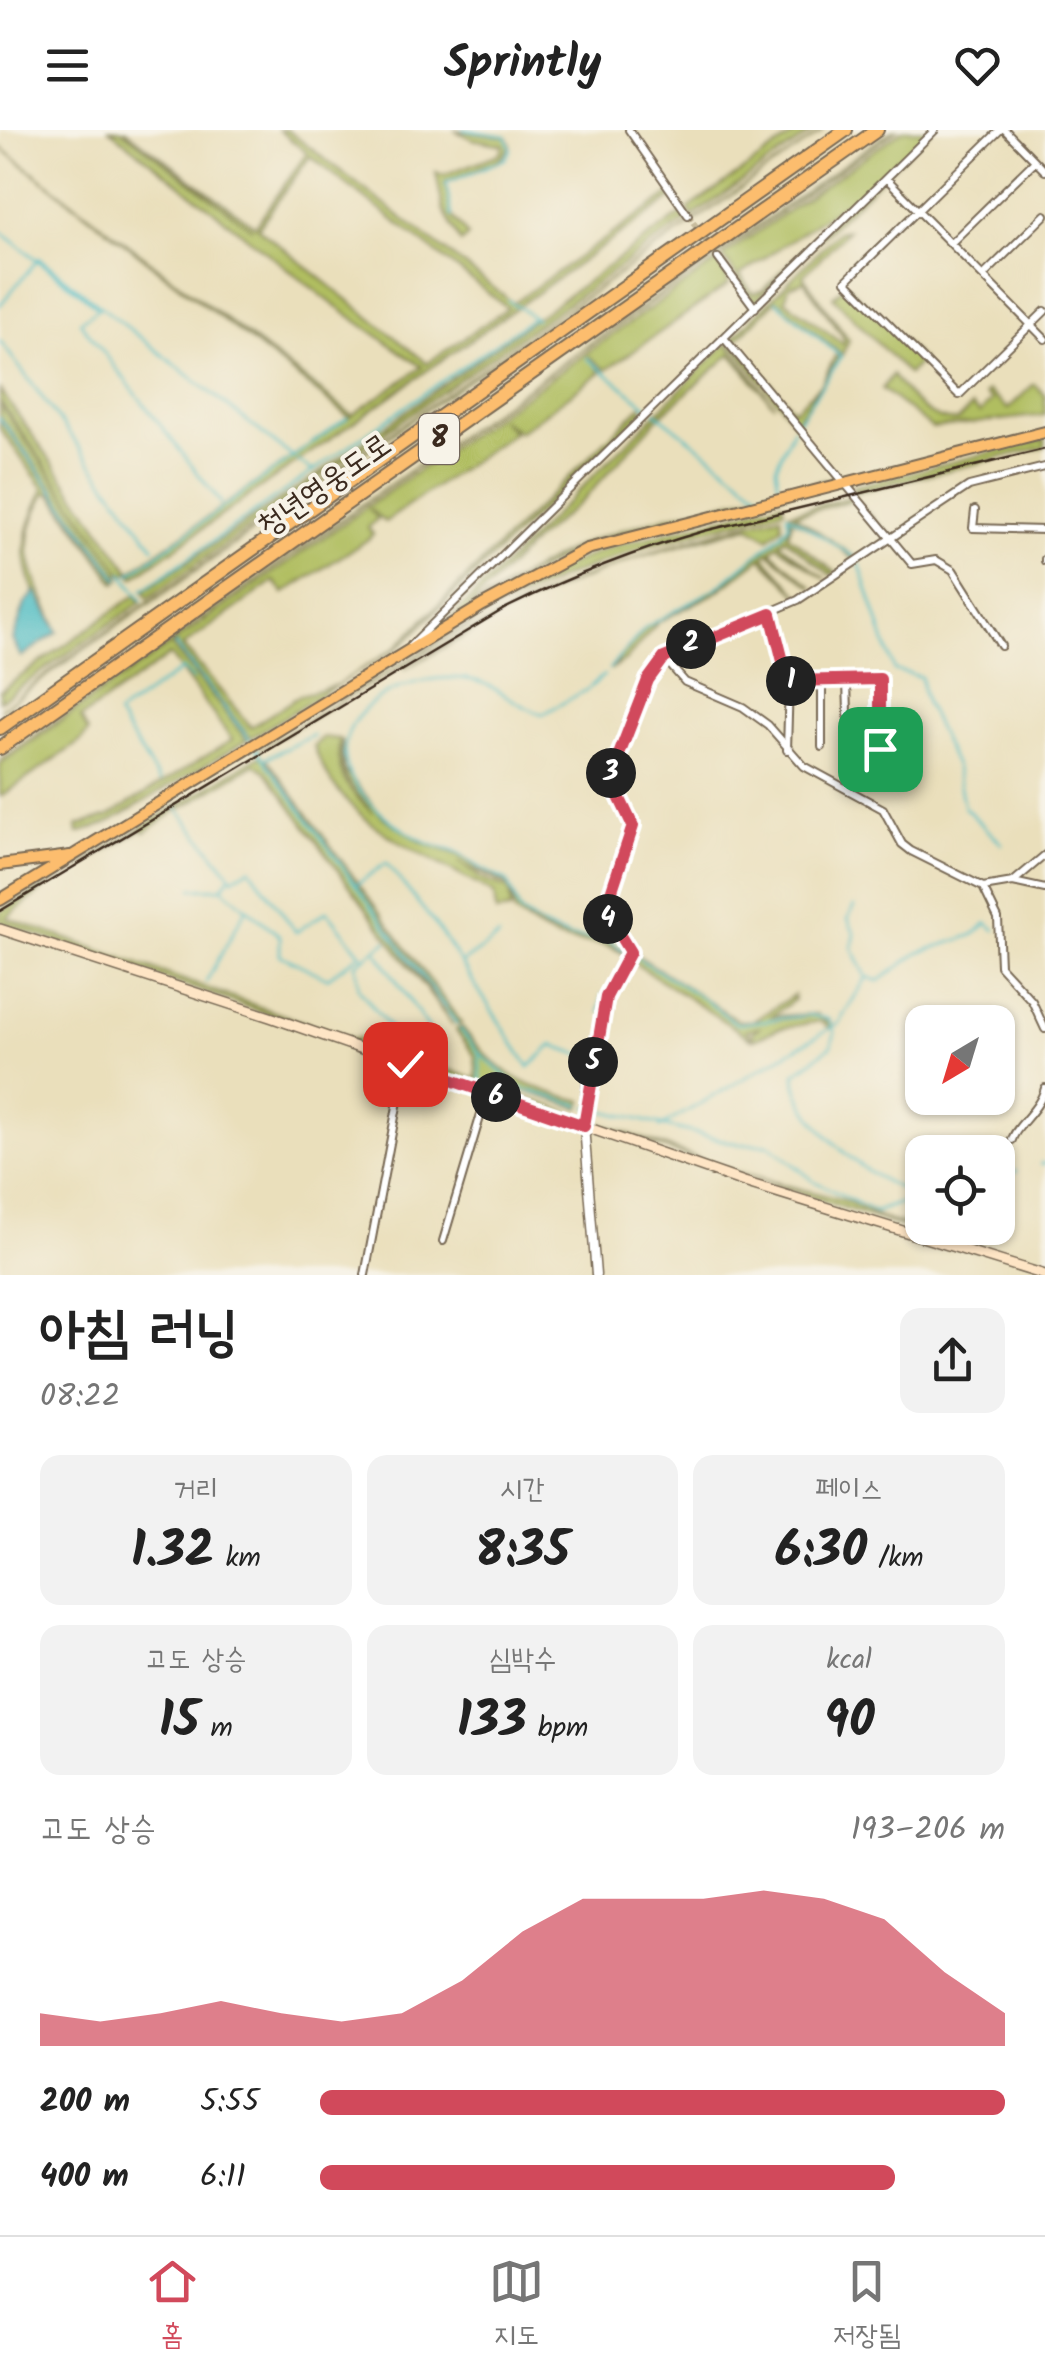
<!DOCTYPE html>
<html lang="ko">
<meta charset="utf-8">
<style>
body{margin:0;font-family:Kalam,"Poor Story",sans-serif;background:#f2f2f2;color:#222;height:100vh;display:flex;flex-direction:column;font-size:38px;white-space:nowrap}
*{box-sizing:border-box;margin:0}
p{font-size:32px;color:#767676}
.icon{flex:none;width:55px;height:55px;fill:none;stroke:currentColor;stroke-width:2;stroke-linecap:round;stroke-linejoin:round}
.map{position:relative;height:1145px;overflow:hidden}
.details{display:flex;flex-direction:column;background:#fff;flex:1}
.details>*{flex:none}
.needle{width:65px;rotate:218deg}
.tools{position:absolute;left:905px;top:875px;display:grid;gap:20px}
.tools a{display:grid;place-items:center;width:110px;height:110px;border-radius:20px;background:#fff;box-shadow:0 2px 8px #0004;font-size:50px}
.pin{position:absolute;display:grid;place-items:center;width:85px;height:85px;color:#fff;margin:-42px;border-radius:20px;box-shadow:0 5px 15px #0006}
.km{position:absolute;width:50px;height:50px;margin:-25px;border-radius:50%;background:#222;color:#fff;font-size:28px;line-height:50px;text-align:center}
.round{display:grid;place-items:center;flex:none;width:105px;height:105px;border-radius:20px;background:#f2f2f2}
.headline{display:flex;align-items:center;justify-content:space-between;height:170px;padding:0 40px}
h1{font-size:55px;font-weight:800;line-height:75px}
.metrics{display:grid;grid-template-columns:repeat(3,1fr);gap:15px;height:170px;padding:10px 40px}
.metrics div{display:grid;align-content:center;border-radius:20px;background:#f2f2f2;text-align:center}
.metrics b{font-size:50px;font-weight:800}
.metrics small{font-size:28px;font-weight:400}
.metrics p{font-size:28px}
.chart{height:280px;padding:20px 40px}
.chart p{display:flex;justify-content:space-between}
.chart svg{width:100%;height:180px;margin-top:10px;fill:#d1495b;opacity:.7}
ul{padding:0 40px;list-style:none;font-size:32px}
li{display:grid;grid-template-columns:160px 120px 1fr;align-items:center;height:75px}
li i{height:25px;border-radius:12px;background:#d1495b}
header{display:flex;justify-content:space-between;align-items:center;height:130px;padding:0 40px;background:#fff;font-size:45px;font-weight:800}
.tabs{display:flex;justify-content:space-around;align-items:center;height:140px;border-top:2px solid #e0e0e0;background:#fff;font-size:28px;color:#767676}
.tabs a{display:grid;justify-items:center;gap:5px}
.tabs .current{color:#d1495b}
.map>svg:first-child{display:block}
</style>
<header><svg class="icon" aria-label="menu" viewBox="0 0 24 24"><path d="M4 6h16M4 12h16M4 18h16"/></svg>Sprintly<svg class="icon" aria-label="heart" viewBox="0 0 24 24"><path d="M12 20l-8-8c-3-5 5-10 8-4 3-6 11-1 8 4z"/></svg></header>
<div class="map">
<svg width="1045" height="1145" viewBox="0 0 1045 1145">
<rect width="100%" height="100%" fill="#f7f3e8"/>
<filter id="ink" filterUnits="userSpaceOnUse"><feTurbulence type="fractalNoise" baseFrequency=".01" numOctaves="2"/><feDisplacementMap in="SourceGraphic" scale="20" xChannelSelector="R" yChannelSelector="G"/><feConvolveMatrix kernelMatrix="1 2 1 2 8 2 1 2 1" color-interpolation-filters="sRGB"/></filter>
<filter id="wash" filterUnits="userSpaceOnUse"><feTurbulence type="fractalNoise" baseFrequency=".0048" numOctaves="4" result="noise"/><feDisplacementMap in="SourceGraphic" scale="40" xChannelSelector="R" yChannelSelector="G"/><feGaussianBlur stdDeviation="2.25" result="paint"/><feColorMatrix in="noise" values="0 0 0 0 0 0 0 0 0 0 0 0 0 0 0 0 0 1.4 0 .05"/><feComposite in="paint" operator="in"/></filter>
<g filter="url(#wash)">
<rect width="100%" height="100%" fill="#eadfbb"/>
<path fill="#b0be60" stroke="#76743f" stroke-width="2.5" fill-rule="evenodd" d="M110,0H121L252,99L125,0L255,96L307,23L279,0H287L513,173L671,63L673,67L134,447L131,444L134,439L349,287L0,17L352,285L422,237L334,175ZM310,26L508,178L427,233L258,98Z
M454,0L507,7L511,15L501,29L445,52L452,86L468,106L461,113L443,79L436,42L443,45L499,24L504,15L472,9Z
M801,0H815L693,86L688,79Z
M824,0L86,518L0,580L66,530Z
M893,0H896L0,630Z
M903,0H931L754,173L723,126ZM843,74L845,78L763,160L753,164L740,145Z
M684,82L689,88L148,468L144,461L317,345Z
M848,100L803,146L849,210L842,225L776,170L735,212L794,280L822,253L835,226L839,228L795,293L730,211L838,102ZM804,151L844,208L843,214L785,170L789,157Z
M719,130L729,154L606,240L588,226L601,242L519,302L500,289L514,302L385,392L369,379L378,388L368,398L373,404L367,410L284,463L274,451L183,516L251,597L301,565L337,555L395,518L641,276L644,281L399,517L250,608L175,513L172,516L247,610L106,694L78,703L77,696L109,686L232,610L170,525L81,588L88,602L81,611L0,667V634Z
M846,154L922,230L908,244L833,167Z
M727,213L774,275L731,224L661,285L584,369L535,410L468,478C507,459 542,431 582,414C663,382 752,368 834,348V344L837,349L607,408L568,424L445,494Z
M892,245C908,267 928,291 957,291L972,276L980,283L992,270L985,264L988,261L1008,279L1034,254L1045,265V285L932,298L882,259Z
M0,260L130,441L125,445L120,441V449L0,286V275L119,439L0,271Z
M0,290L118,451L115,453L52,364L46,363C13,418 34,444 55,495C19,444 16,414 44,359L0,299Z
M1045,309V317L856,362L852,357Z
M852,367L889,405L886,408L854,370L794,385L858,429L854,430L831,410L793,389L788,405L836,443L831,445L785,408L780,413L826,449L777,415L771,421L813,458L768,422L764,426L800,466L761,428L717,462L658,492L626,530L610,540L647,497L719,457L782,405L790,394L789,383Z
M782,372L784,379L649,415L562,448L501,477L259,619L564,437L608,418Z
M781,385L782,397L769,408L748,396L635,428L562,457L508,482L403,540C535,461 632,422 781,385Z
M136,465L141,472L0,571V561Z
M323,607L340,609C333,642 349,662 373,683C354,659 334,643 342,609L344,639L383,687L422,712L459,725L483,743L507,752L520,782C530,790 542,799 554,803C579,814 609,802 626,825C604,810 590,815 565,810C549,807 528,793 515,783L509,757C497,748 476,744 459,732L483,750L509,759L511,780L496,782L494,764C428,724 342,699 314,616Z
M261,625L301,680L268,635L266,628L461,893L458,895L384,794L453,896L265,641L254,634L180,679L177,676Z
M175,677L177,680L145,702L142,699L46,757L6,788C123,827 236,870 353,909L370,907L382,917L477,950L475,926L456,900L462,897C498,945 525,958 583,971L580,978L519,959L518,965L581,986L580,991L0,792V782Z
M632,822L739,891H753L794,865V870L772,886L818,884L774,890L817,885L833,895L829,898L821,891L778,899L755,909L752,903L758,898L746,900L753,910L628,829L634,831L629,827L634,826Z
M587,989L741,1044L847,1071L883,1089L977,1115L976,1121L587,993Z"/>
<path fill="#4dbcc2" stroke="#447370" stroke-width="2.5" d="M36,461L58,502L21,527L13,510L25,474Z"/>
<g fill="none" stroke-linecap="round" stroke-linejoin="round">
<path stroke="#4dbcc2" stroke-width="2.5" d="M452,86L446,53L505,29L511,19L506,6L464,0
M0,101L99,178L80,192L221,373
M508,170L536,189
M776,171L841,227L798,291
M0,175L39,128L294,328
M0,211L154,417
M587,228L648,277
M655,282L760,364L779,357L776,337L793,298
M0,288L119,450
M298,331L313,341
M859,433L894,540L921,547L925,571L956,638L964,677L1002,714
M122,443L142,470
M130,444L347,288
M143,460L534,187
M175,515L250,610
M609,539L646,497L718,457L781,405L789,394L787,384L855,427
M604,545L588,559L543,584C515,577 497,553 467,549C437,545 395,554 372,573C307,627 372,685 425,712C436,718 451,718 461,725C477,737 489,743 507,751L520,782L543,797L570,807L608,810L701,867L737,894L810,885L829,889L835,903L831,916L795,944C794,989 879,1063 922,1063
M255,617L457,894
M266,628L314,605
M160,652L117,585L182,539L193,550
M177,678L233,748L250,738L296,802L327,781L364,828
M229,748L222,758L280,806V825L327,848L358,826
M356,755L386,733L435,794L529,937L553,915L590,928
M192,759L220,758
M854,776L848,789L855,805L852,817L866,846
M387,811L356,834L359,859L409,922
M377,822L443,920L445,940
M463,832L499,807
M206,852L246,779
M600,882L603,864
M460,899L479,923L481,952
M479,923L519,958L580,975
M588,977L739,1014L769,1015L814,1051L875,1082L911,1069
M660,997L838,894L867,847L879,851L918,823L973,805L987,793L995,800
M1041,1034L1045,1033
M998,1047L1017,1041"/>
</g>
</g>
<g filter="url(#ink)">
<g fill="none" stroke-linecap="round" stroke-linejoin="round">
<path stroke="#c7bb9c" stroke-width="6" stroke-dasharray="6 3" stroke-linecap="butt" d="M688,85L718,128"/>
<g stroke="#786955" stroke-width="10">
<path id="minor" d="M629,0L688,85
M1000,0L846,151L959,265L1045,181
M1005,0L1045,41
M887,49L1045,209
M951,113L1035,31
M718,128L755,178
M983,146L1045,85
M724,208L912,434L936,430L953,440L1001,516
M975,380L973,398L1045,400
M1045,429V431
M771,484L789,551L787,620
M411,515L935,0
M664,528L685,552L743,577L768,595L804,636L883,679L902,714L911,721L983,757L1013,752L1045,759
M789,551L879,549L880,619
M822,551V617
M847,551L849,614
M1013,752L1045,725
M983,757L998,788L1000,836L1032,871L1045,899
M584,996C583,937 601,872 630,822L605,781L609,757L633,703L610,648L647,550L664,528L798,470L969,356L1045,337
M1012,1010C1015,996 1039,981 1045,958
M443,1111L487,964
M365,1145L405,934"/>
</g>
<g stroke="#786955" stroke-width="11">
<path id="tertiary" d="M584,996L596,1145"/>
</g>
<g stroke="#786955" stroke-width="12">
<path id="secondary" d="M0,799L270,887L744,1052L1045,1145"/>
</g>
<g stroke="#786955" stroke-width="14">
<path id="primary" d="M0,735L70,726
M0,770L483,475L587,419L1045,302"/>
</g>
<g stroke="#786955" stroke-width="16">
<path id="motorway" d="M0,598L846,0
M0,618L877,0"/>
</g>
<use href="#minor" stroke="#fff" stroke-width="6"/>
<use href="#tertiary" stroke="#fff" stroke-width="8"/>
<use href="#secondary" stroke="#fee5c5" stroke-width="9"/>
<use href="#primary" stroke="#fcbd6e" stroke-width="10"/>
<use href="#motorway" stroke="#fcbd6e" stroke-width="12"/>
<path stroke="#3b2a1e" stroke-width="2.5" d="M0,781L504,479C569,447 634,421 704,401L1045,319"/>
</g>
</g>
<g fill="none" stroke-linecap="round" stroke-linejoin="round" filter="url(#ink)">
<g stroke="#fff" stroke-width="20">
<path id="route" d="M405,934L584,996L606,867L630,822L605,781L633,696L610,648L648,550L664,528L771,484L788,551L880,549V619"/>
</g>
<use href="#route" stroke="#d1495b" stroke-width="12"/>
</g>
<g text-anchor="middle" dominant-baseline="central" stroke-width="8" stroke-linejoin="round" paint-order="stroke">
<rect fill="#f7f3e8" stroke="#73665b" stroke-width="2.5" x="419" y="284" width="40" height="50" rx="8"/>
<g font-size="30" font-weight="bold" fill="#3b2a1e">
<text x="439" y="309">8</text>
</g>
<g font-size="32" fill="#3b2a1e" stroke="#f7f3e8">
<text transform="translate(325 356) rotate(-35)">청년영웅도로</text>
</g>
</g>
</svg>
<div class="tools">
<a><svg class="needle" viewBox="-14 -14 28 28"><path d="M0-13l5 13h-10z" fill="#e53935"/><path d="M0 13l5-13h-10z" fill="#767676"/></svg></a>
<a><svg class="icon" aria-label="locate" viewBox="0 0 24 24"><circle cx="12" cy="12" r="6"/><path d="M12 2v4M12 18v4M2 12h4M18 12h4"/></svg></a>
</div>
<div class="pin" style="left:880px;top:619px;background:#1e9e55"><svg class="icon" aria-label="arrive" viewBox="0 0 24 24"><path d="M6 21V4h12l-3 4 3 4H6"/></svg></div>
<div class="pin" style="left:405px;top:934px;background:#d93025"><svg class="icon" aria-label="check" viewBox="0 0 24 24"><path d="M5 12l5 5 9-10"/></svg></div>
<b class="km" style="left:791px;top:551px">1</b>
<b class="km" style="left:691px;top:514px">2</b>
<b class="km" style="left:611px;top:643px">3</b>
<b class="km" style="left:608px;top:789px">4</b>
<b class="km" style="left:593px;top:932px">5</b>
<b class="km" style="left:496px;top:967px">6</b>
</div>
<section class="details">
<div class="headline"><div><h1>아침 러닝</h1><p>08:22</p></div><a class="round"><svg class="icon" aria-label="share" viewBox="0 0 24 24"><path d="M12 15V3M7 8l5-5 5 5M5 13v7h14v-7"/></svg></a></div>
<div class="metrics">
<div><p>거리</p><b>1.32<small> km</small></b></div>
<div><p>시간</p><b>8:35</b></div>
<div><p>페이스</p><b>6:30<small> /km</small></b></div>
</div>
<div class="metrics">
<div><p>고도 상승</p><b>15<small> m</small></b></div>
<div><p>심박수</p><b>133<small> bpm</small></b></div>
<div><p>kcal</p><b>90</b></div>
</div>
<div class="chart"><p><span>고도 상승</span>193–206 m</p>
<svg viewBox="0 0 160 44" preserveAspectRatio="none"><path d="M0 44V36L10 38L20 36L30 33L40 36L50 38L60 36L70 28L80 16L90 8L100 8L110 8L120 6L130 8L140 13L150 26L160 36V44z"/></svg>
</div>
<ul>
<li><b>200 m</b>5:55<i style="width:100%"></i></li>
<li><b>400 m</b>6:11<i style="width:84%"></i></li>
</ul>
</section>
<nav class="tabs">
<a class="current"><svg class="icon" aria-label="home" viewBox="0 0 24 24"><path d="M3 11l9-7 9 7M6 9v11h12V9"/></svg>홈</a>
<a><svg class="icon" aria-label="map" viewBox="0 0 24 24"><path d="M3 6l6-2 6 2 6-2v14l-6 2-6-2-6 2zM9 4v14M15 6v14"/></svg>지도</a>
<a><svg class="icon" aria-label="saved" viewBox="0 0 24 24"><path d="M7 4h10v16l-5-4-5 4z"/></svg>저장됨</a>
</nav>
